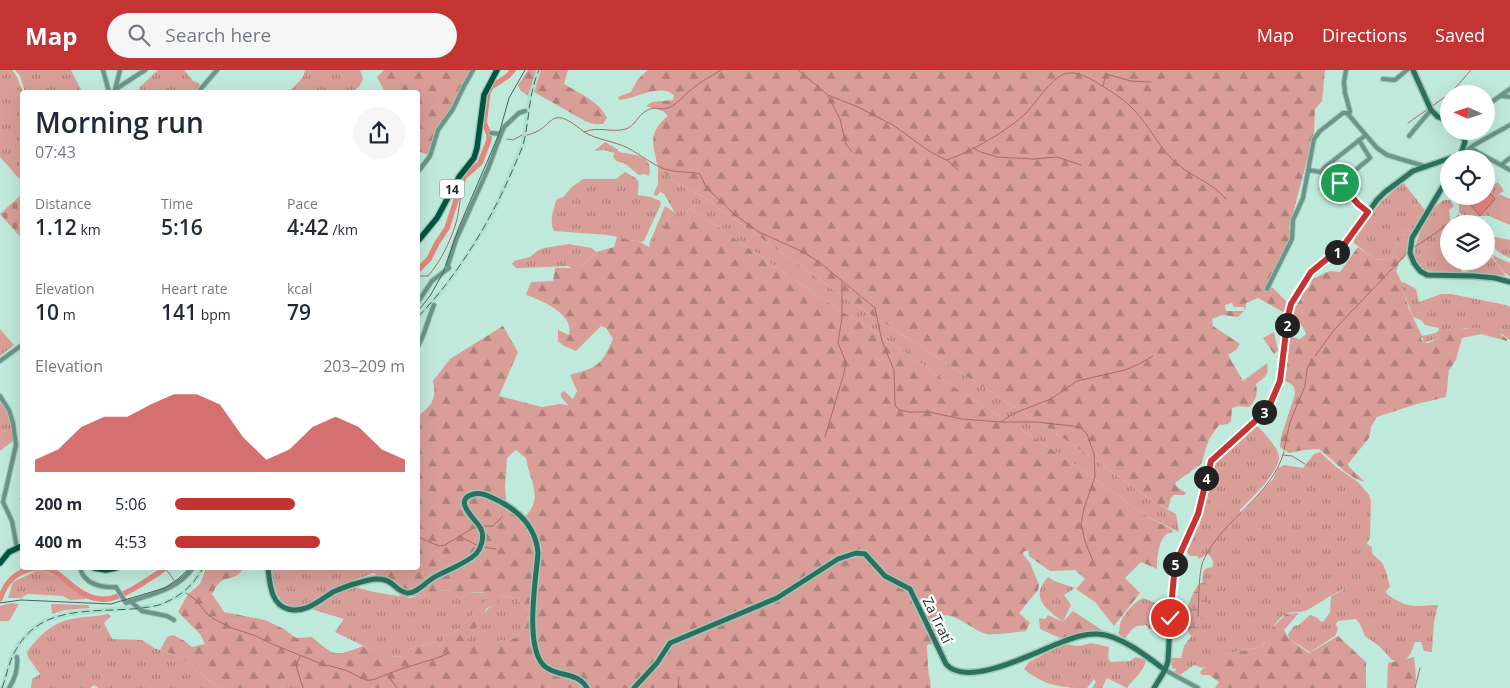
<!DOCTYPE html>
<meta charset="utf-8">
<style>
body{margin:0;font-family:"Open Sans",sans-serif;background:#f6f6f7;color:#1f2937;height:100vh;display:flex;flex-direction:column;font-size:19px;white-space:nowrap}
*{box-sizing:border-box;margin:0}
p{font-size:16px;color:#747a83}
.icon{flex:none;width:28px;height:28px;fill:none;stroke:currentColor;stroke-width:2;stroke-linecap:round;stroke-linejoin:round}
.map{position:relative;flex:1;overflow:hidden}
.details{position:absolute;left:20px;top:20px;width:400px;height:480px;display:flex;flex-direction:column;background:#fff;border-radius:5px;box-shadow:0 5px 20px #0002}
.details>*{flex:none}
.needle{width:32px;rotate:273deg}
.fabs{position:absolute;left:1440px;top:15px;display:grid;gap:10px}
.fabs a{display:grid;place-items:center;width:55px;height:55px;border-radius:50%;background:#fff;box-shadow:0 5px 20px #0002;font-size:25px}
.pin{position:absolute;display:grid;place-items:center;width:42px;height:42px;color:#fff;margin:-21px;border:2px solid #fff;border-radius:50%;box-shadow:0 1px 5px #0007}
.km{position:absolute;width:25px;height:25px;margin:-12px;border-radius:50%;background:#222;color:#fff;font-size:14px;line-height:25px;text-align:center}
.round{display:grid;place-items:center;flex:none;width:52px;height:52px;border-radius:26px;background:#f6f6f7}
.headline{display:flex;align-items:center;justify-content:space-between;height:85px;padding:0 15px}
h1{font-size:28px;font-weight:600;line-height:38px}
.metrics{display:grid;grid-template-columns:repeat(3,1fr);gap:8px;height:85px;padding:5px 15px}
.metrics div{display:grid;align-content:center}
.metrics b{font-size:21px;font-weight:600}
.metrics small{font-size:14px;font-weight:400}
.metrics p{font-size:14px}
.chart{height:140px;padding:10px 15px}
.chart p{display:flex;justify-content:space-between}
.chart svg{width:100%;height:90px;margin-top:5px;fill:#c33433;opacity:.7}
ul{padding:0 15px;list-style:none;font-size:16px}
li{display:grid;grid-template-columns:80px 60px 1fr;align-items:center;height:38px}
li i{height:12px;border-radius:6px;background:#c33433}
header{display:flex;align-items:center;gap:30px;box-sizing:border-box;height:70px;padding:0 25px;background:#c33433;color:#fff}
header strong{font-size:24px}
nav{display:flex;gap:28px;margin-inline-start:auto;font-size:18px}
.search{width:350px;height:45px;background:#f6f6f7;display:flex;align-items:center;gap:12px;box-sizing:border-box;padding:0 18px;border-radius:28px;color:#747a83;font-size:19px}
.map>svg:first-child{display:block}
</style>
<header>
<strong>Map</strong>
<div class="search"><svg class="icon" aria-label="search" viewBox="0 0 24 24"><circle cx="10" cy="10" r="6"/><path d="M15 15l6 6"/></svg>Search here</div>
<nav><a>Map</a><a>Directions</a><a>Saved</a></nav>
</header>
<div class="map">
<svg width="1510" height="618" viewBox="0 0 1510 618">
<defs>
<pattern id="grass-tufts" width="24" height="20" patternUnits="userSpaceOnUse" patternTransform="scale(1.25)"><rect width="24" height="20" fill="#d99e98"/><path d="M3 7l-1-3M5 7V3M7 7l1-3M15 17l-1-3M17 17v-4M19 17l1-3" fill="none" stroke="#af817c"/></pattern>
<pattern id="forest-firs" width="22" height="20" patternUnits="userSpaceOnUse" patternTransform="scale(1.25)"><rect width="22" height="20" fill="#d99e98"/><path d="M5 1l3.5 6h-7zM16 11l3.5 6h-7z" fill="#af817c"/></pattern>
<pattern id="wetland-marsh" width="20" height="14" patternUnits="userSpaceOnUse" patternTransform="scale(1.25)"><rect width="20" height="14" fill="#d99e98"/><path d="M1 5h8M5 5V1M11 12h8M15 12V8" fill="none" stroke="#af817c"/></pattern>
<pattern id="cemetery-stones" width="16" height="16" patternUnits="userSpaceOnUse" patternTransform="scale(1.25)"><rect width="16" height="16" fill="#d99e98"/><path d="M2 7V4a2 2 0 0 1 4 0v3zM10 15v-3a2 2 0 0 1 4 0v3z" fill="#af817c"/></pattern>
</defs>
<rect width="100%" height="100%" fill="#bfeadb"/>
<path fill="#ace0cf" d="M536,0H541L532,27L525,75L498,137L488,156L458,202L443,223L418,251V244L440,220L455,200L484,154L494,135L521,73L528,26Z
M200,498H205L192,517L182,527L160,537L70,546L45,553L34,561L21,575L13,590L5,618H0L9,588L17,572L31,557L43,549L69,541L158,533L169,529L184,519L193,510Z"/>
<path fill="url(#grass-tufts)" d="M0,0H12L17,7L23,22L22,112L0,87Z
M15,0H71L82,22H25L20,6Z
M158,0H184L193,11L199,13L200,17L194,22H138L140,17Z
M305,0H360L363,9L359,17L351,22H289L303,7Z
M605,72L617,79L619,82C633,85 654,84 649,106L645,104L639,105L624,93L616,91L613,86L615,83L604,80L594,81Z
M658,98L673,111L702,126L848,230L1069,372L1159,435L1176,444L1179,462L1146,446L1067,389L953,316L864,254L839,240L690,138L687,143L680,149L670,144L659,167L651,179L649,176L650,172L665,136L675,143L664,124L660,122L657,126L653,125L658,114Z
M625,102C643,112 638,108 638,125L651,127L660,131L661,134L644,171L640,172L608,165L554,161C549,152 553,139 557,129L563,127L572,117L583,109H616Z
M1486,108L1491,116L1498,112L1504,121L1499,124L1489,146H1464L1459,142V127L1486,126Z
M1403,112L1424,139V143L1413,163L1406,159L1389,190L1374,189L1354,173V168L1381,132Z
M1444,130H1450L1454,136L1449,140L1451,154H1449V191H1459L1462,203C1429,203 1401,203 1421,161C1426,149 1432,137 1444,130Z
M1490,166L1510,170V188C1501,185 1494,179 1489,171Z
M569,174L592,178L596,182L580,198L572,199L568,196L523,198H516L512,194L514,191L530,187L537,181L544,178Z
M1486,182L1490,185L1506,206C1492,203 1464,210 1461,191H1486Z
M1492,185L1510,193V206C1502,203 1496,192 1492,185Z
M1403,212L1416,219L1419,232L1441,224H1451L1506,235L1510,237V270L1502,264L1466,258L1424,273L1422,266L1436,263L1439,260V258L1425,255L1421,250L1413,247L1403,220L1401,218V214Z
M0,259L14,275L0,286Z
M0,329L11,350L14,370L0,381Z
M1256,355C1263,361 1279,379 1279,387C1278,404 1251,428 1240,440V442L1242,443L1273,409L1278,398L1284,395L1303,398L1314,384L1320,382L1336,397L1358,412L1369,425L1371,431L1370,468L1367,473L1368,475L1372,477C1370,486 1377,486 1382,493C1386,499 1388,509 1390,517L1386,521L1387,524C1407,539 1415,536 1438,535L1434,552L1432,582L1424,581L1421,572H1415C1410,585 1409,594 1392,590L1379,576L1365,566L1360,554L1356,549L1338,551L1336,554L1338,559L1335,566L1310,582L1289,569L1288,564L1294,556L1299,555L1310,545L1318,548L1320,551L1323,552L1330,542L1331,526L1349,517C1332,523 1321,533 1305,541C1299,543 1292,541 1286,544C1271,552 1268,572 1260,577L1226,584L1203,598L1194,595L1180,605L1174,602L1176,600L1175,598L1172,599L1171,588H1181L1184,576L1192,565L1201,537L1203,502L1205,499L1212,497C1215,491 1211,488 1208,484L1198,489V486H1190L1187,482L1200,453L1212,395L1214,391Z
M270,498H376L374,503C361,508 346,512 334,519C324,524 316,531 306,535C279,547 274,516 270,498Z
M36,500C55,501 68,516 84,526L86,529L70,530L63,526L28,524L21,528H8L13,512L32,503Z
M1048,507L1054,511L1075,518L1064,525L1071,535L1063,552C1046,538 1029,528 1048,507Z
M355,517L374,522L411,528L433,522L449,520L463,528L469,523C475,523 480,522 486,523L487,530L458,560L444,567L443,571L439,577L436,572L410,579L406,586L389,587L378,583L335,562L344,549L311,539L338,522Z
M501,526L517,529L527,540L528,545L524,556L518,567L509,570H501L492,575H468L467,570L468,565C481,555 482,538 499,532Z
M1143,528L1159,534L1156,545L1154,544L1153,546L1154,548L1152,559H1149L1146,555C1142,556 1138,555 1135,557C1130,560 1128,566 1124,569L1118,563C1121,558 1119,556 1121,551C1125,542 1135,532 1143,528Z
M11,533L19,534L9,551H0V536Z
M51,534L88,535L90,538L65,540L52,544Z
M107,544L111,546L104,553L112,569L142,570L154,578L181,587L208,610L221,618H98L94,615L90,618H31L32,609L40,604L28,587L27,582C40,564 54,551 77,548C87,546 97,547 107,544Z
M1091,573L1109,577L1108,588L1111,592L1130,591L1136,587L1146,590C1144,602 1133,609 1127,618L1107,608L1102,618H1092L1096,612L1094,609L1087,618C1063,618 1044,616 1024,599L1029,592L1063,574L1079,576Z
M293,604L296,607L297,618H282L286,605Z"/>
<path fill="url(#forest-firs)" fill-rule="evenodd" d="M384,0H471L451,38L435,61L428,85L418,81V22H385L377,7Z
M528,0H536L528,26L520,20L518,15Z
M541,0H568L564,14C580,24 598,30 607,48L603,54H594L585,51L534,22Z
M648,0H1325L1322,31L1315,39L1314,64L1289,158L1291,160V166L1268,213L1288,233L1283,242L1258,228L1246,233L1245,240L1244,237H1234L1232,233L1225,235L1226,241H1244L1238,247L1222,245L1212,249L1213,256L1240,274L1236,280L1228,285L1243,311L1267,293C1270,305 1265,307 1256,314C1258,324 1256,330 1249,337L1239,336L1232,338L1231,351L1228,354L1219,355L1209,369L1201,394L1175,413L1176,416L1186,423L1184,425H1174L1171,428L1168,439L1159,435L1069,372L848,230L702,126L673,111L658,98C653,74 647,63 668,46L663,41L646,36L652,32L673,30L674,25C660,13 635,29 619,30L618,27L631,22L638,9Z
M690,138L839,240L864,254L953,316L1067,389L1146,446L1173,460L1172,463H1168C1158,470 1157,487 1157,499L1141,492L1125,508L1140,523L1114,556L1095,532L1076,519L1085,509L1075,500L1050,501L1029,486L1028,480L1023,482V484L1030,493L1039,515L1038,520L1019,543L1030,553L1026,561C1015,562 998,565 987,564C971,561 951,536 934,549L947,564L940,571L927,575L928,598L931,618H297L296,607L293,604L286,606L282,618H221L208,610L181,587L160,580L167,567L173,565L183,570L192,577L205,574L200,564L178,542L188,524L200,514L206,498H244C234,512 228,505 219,513C216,516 214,521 212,524L224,542L265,550L284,559L296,568L312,567C336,587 333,587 363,576L389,587L405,586L410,579L436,572H438L439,577L443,571L444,567L458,560L487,530L486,523C480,521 475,523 469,523L463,528L453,525L451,521L449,520C433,521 419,528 402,527L374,503L376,498H418V374L420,372L418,370V346C432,336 437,328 433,311L450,289L503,256L518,282L499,326L542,337L559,334L568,335L561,327V323L564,321L573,329L577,321L570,305C598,297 601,296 613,269L606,258L601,256L576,281L564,276L558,271V260L569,265C575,245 542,230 526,225L531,212L553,211L555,198C565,197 571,199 580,198L596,182L614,177L617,167L640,172L651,178L659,167L670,144L676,145L680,148L687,143ZM516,380L526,388C530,413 546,430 521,450L507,438L505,418L507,388ZM501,526L517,529L527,540L528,545L524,556L518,567L509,570H501L492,575H468C464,563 477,560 482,551C485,548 484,544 486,539L499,532Z
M1406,159L1413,163L1404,188L1399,193L1396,201L1402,213L1401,217L1403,220L1409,239L1422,266L1421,269L1424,273H1429C1453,259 1484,249 1507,269V271L1481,264L1462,268L1456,290L1449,300L1446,327L1417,334L1377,347L1371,357L1369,368L1348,394L1349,397L1365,412C1347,408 1333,389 1319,379L1304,380L1289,383L1280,377L1281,367L1295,324C1295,315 1291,313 1282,310L1287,266L1300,269L1306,264L1305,261L1292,240L1301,229L1302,223L1309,217L1312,209L1330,201L1340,202L1358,177L1374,189L1389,190Z
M1274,262L1278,281L1274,284L1263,268Z
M1073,541L1105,562L1091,563L1062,569L1040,559L1039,548L1045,549L1048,545L1063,552Z
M1299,543L1284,560L1289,569L1309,583L1338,566L1366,592V618H1215L1219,612L1209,605H1202L1200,602L1207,595L1226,584L1256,578L1263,575L1271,559L1286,544Z
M1414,587C1415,599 1417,606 1415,618H1387L1388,593Z"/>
<path fill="url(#wetland-marsh)" d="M1200,513H1205L1208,516C1208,532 1204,555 1191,566C1180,552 1190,524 1200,513Z"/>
<path fill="url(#cemetery-stones)" d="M22,124V169L0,144Z"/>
<path fill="#d99e98" d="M1499,124L1510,129V155L1489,146Z
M1140,532L1147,538L1130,558L1123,552Z"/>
<path fill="#e2877f" stroke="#a66b64" d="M1486,118L1495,129L1480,146L1471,135V128L1474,126H1486Z"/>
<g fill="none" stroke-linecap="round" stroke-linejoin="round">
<path stroke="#a66b64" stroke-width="1" d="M798,0L828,25L858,37L893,55L929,81L946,90C968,84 1012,58 1027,42C1038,30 1049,11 1064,4C1075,0 1090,8 1099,14C1112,22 1124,29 1135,41C1149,56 1158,75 1172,89C1189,107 1210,110 1226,129
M1103,16L1106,4L1131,11L1151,12
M1450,24L1471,0
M828,26L840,49L846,74L852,82
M1431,37L1449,24
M1408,53L1428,39
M584,62C597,70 614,71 628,78C641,85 651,94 665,99C677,103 688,101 700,104L706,117L735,145L759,162L801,181L819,192L875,238L882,271L894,300L895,335L899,340L909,342H929L962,349L1001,352L1012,344L1051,329L1077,311L1125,300L1139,294L1153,286
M527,65C556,59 547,31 584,62C597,56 612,63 626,59C635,56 638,45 646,41C656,35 659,41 668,38C678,34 684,25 692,19C701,11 712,6 721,0
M507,69L513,70L522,65
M973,78L981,82L997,87L1033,89L1057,87L1081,95
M947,90L958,100
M1413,178L1437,162L1459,145
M418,206H428C441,191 450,172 456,153C459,143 459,133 462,122L459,120
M1315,286L1334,260L1408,182
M1001,352H1036L1073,356L1081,358L1087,364L1094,384L1095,407L1084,438L1081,454L1085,471L1092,489
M825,367L844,303L846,292L838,273L842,247V213
M1284,380L1290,352L1305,316L1307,299L1312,289
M1283,385L1292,386L1305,394
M20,429L22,424
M482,456H493L502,447
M460,466L478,476
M418,467L439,476L445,475L478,455
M482,477L496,479
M24,498V500
M165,498L174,510
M186,523L196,530L207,544L214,549L232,558L256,566L270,573L324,595
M1198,546C1199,533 1198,500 1204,489C1223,449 1271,427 1284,382
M300,586L296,595L303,618
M326,595C334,597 343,599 350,602C368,612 367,613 387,604L397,618
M388,604C408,595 430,592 449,583
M678,618L679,607
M1415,618L1420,598"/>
<path stroke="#e2877f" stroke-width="5.5" d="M418,200L429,189L437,173L447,158L462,112L464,107L480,93L489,70V64L484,53L488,22L491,17L508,6L513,0
M42,498C56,499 64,510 75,518C100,538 119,528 143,513C150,508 158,504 165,498
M0,529C6,511 16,502 34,498"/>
<g stroke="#a1c7ba" stroke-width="6">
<path id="street" d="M103,0L109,22
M1346,0L1344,12L1345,23L1350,41L1349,45
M1383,9L1395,10L1407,0
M115,20L120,0
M113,22L119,17L145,0
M198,22L217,0
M1502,26L1510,27
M1486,36L1510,19
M491,63L501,64
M1409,66L1431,40
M1470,78L1510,100
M1462,84L1474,75L1510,55
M1501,95L1510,88
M1308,100L1321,102L1333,115L1340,113L1370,88L1359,70
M418,102L430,86L438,60L453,39L463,18L473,0
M1321,102L1325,97L1366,65
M1340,113L1358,134L1368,142
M1267,219L1292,169L1293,150L1303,128L1314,69L1320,61L1343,43H1347L1377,78L1387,85L1424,96
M418,232L432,211L449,198L448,195L456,170L488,99L501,64L504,57L519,43L525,41
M418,276C425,264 428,249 434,235
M0,291L22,275
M0,326L9,340L13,353L16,375L3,432L12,451L17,478
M80,498C84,514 101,518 116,517L126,533C151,524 176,521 193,498
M130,531L142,541L167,546L174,550
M1165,600L1198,618
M9,618C15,609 18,598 17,587"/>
</g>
<g stroke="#a1c7ba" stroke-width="8">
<path id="secondary" d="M1413,0L1431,40L1438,47L1449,51
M1459,89L1465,72L1461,61
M1449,106L1412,168L1410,183L1414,193L1420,201L1427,205L1474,206L1495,208L1510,212
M268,498C270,512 270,534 288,539C305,544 320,530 333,522C340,519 347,516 354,514C366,511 380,505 391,513C396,517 400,522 407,523C416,524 425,513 433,508C446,500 464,495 476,484C481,478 485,467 481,459C478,451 450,430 474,424C481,422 489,426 495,429C518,440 536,456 538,483C536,509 523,583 547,598C560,607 578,602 587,618
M634,618L657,593L670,573L777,528L838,489L856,483L865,484L885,506L910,519L946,594C966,618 1032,584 1057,574C1070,569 1084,563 1098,564C1120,565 1148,587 1165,600
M1154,618L1165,600L1168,591L1171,535L1175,495L1198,444L1209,396L1216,385L1263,344L1276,323L1281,311L1288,246L1291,235L1311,202L1345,175L1377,130L1385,122L1413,101L1462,84"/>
</g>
<g stroke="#a1c7ba" stroke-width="8">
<path id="primary" d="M418,171L437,148L459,107L474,88L477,78L484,25L497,0
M0,493L9,482L22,476
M94,498L106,500L116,498"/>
</g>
<use href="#street" stroke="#6b9587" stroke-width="4"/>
<use href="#secondary" stroke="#2b715e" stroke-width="5"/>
<use href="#primary" stroke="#015442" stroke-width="5.5"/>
<path stroke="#4b635b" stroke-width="1" d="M418,241L430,226L443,203L459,157L499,64L509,28L525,0
M0,533L21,530L111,534L165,518L178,509L190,498"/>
<path stroke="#4b635b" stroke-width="1" stroke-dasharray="8 4" stroke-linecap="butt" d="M418,247C454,209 482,165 505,117C511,103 518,89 523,75C530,50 528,24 539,0
M2,618C7,605 9,590 17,578C46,527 112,547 159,535C179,528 193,516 203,498"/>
</g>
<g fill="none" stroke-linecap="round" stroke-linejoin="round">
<g stroke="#fff" stroke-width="10">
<path id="route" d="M1170,548L1175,495L1198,444L1211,391L1263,344L1271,332L1280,311L1288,246L1291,234L1311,202L1344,175L1368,142L1358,134L1340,113"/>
</g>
<use href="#route" stroke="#c33433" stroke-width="6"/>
</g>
<g text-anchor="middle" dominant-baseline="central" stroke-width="4.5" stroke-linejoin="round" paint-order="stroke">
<rect fill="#fff" stroke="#5e6966" stroke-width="1" x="439.5" y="109.5" width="25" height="19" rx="4"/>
<g font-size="12" font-weight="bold" fill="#192924">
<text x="452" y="119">14</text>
</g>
<g font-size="14" fill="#192924" stroke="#fff">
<text transform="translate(938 550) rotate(64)">Za Tratí</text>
</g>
</g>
</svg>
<div class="fabs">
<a><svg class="needle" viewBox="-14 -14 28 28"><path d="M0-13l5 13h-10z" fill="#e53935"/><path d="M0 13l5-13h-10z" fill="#747a83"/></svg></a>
<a><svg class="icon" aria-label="locate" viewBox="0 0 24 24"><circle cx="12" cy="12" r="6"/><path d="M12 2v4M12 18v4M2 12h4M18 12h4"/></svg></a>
<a><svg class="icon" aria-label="layers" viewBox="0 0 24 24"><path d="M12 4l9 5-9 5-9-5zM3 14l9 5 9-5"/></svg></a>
</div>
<div class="pin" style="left:1340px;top:113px;background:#1e9e55"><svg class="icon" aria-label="arrive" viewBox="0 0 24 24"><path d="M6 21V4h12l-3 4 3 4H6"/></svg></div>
<div class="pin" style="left:1170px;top:548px;background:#d93025"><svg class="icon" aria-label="check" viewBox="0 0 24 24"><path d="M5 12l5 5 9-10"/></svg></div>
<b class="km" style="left:1337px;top:182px">1</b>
<b class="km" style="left:1287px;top:255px">2</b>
<b class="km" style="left:1264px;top:342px">3</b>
<b class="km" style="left:1206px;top:408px">4</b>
<b class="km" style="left:1175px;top:494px">5</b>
<section class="details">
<div class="headline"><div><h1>Morning run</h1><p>07:43</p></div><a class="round"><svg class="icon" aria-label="share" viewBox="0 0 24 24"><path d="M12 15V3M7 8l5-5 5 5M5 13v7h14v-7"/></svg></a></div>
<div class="metrics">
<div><p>Distance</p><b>1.12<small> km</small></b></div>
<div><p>Time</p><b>5:16</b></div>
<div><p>Pace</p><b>4:42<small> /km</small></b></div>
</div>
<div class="metrics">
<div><p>Elevation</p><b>10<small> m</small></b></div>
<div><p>Heart rate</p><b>141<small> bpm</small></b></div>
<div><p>kcal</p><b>79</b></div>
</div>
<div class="chart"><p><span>Elevation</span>203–209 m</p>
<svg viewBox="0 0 160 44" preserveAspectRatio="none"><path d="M0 44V38L10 33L20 22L30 17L40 17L50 11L60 6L70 6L80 11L90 27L100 38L110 33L120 22L130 17L140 22L150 33L160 38V44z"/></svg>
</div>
<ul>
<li><b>200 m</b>5:06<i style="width:52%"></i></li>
<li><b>400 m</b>4:53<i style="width:63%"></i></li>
</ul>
</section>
</div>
